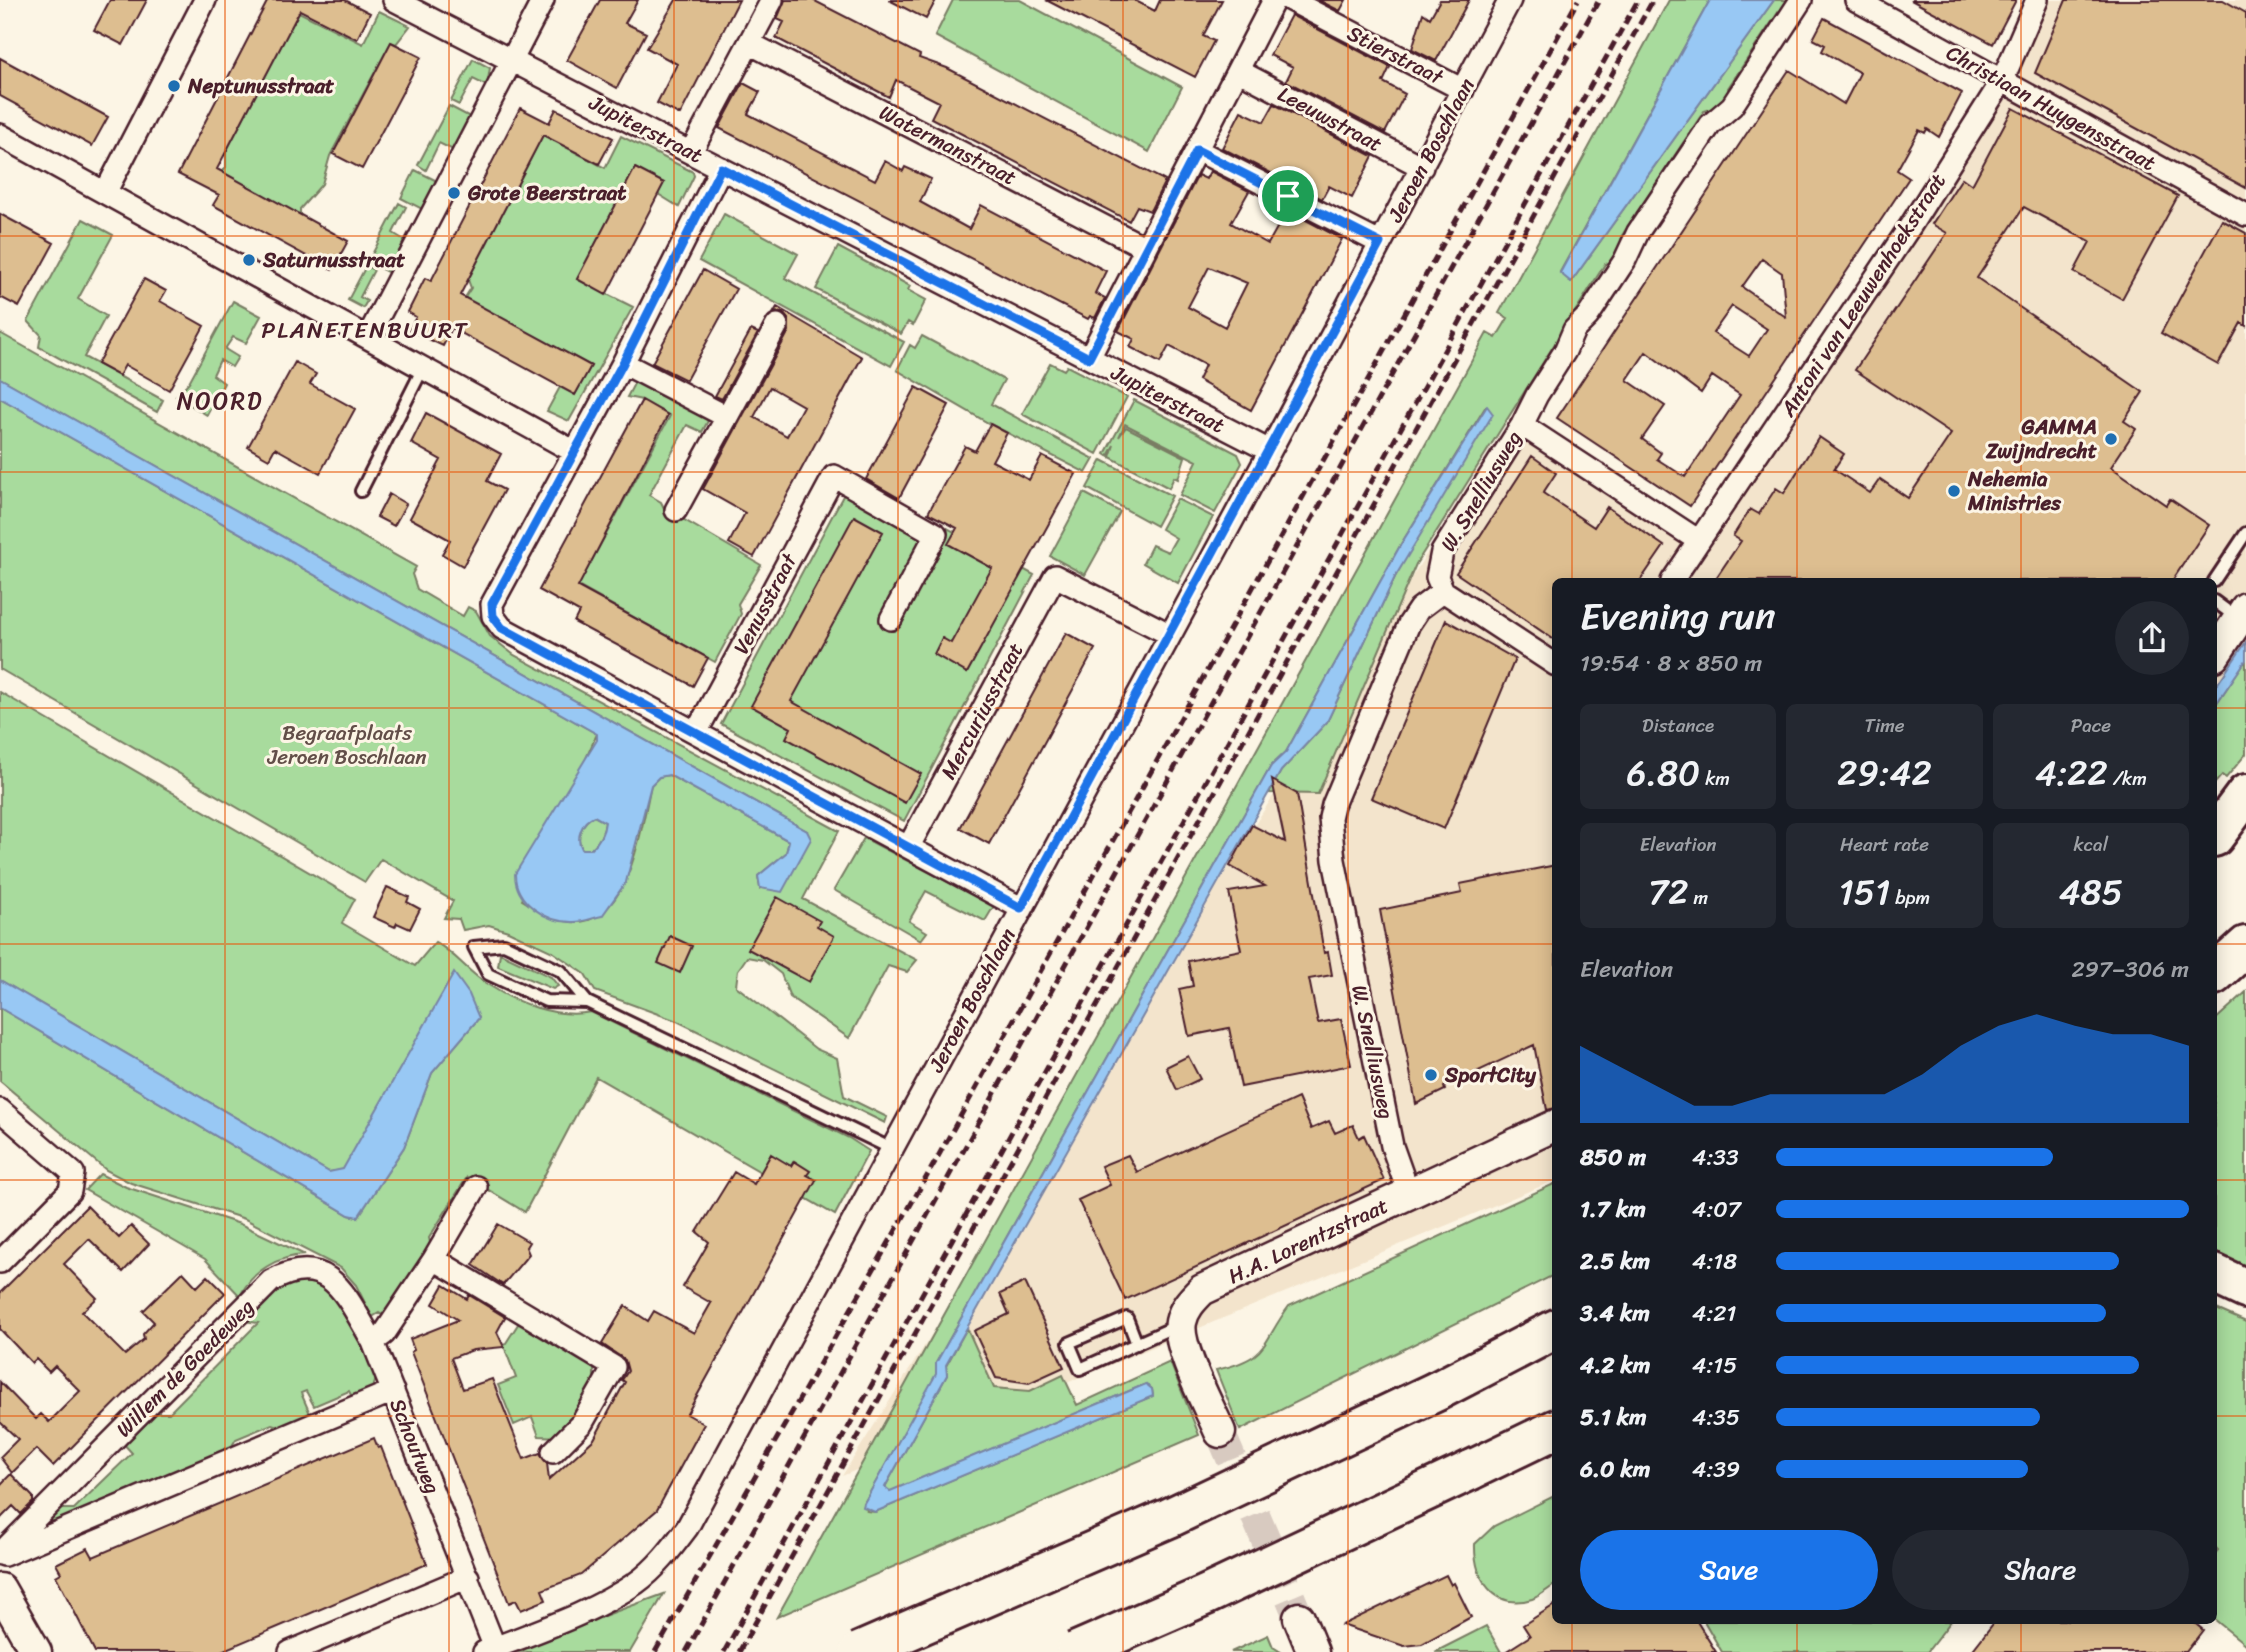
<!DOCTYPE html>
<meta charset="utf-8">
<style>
body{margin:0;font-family:Sriracha,sans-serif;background:#242831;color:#f1f3f6;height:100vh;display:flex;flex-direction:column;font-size:26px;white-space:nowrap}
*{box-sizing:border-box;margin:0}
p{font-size:23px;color:#9ea1a6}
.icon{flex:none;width:38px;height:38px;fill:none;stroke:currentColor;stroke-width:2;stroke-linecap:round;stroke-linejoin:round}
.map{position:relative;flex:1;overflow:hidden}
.side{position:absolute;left:1552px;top:578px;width:665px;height:1046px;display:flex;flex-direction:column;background:#171b24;border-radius:10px;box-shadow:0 4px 18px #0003}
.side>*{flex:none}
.pin{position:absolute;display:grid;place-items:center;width:60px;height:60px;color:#fff;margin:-30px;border:4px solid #fff;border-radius:50%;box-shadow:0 2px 7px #0007}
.round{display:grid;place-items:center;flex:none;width:74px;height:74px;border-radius:37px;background:#242831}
.headline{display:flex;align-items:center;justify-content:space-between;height:119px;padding:0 28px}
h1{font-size:38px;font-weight:600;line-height:52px}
.figures{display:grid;grid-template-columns:repeat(3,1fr);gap:10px;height:119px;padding:7px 28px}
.figures div{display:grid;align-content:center;border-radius:10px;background:#242831;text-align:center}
.figures b{font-size:35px;font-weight:600}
.figures small{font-size:19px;font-weight:400}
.figures p{font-size:19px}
.chart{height:196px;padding:14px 28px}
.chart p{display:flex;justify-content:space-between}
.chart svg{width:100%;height:126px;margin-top:7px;fill:#1a73e8;opacity:.7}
.action{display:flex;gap:14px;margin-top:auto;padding:14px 28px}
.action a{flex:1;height:80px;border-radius:42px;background:#1a73e8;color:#fff;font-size:28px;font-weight:600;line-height:80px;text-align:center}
.action a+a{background:#242831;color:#f1f3f6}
ul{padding:0 28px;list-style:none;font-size:23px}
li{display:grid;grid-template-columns:112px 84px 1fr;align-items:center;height:52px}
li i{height:18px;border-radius:9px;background:#1a73e8}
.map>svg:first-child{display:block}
</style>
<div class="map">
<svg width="2246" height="1652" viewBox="0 0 2246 1652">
<rect width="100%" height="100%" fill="#fcf5e5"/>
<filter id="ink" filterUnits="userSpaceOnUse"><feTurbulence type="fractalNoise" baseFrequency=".0143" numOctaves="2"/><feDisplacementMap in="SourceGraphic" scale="14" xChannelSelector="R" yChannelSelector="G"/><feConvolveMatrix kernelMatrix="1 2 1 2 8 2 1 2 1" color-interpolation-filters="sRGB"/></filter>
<g filter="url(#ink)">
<path fill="#f3e4cc" d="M2027,0H2246V668L2214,713V581H1556V1180L842,1476L1514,416L1701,527L2000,63Z"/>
<path fill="#a8db9d" stroke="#797d64" stroke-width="2" d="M953,0H1020L1182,87L1149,152L935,36Z
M1669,0H1710L1560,272L1571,282L1774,0H1793L1788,8L1779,11L1728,88L1729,97L1723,105L1704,111L1621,237L1624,251L1618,260L1605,264L1416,564L1318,794L1269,793L1281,771L1327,722L1395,577L1486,406L1401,544L1286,752L1271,766L936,1363L937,1374L864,1503L867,1511L875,1512L1153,1396L1152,1389L1146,1384L889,1492L885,1487L947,1375L946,1366L967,1328L994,1388L1030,1391L1063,1375L1077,1405L1170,1362L1199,1435L777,1617L1487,333L1496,338L1508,318L1499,313Z
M379,11L410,26L396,44L391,42L330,156L322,184L300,209V215L217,177L226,167V152L299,12L363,44Z
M473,59L490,68L487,86L473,79L459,105L451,101Z
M449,106L470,117L453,150L439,143L426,170L418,165Z
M543,135L605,168L621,136L693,172L694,176L679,207L658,194L664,183L635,168L577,279L633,307L569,421L547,411L560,387L575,395L591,366L464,299L471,288L468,280Z
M415,170L437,181L422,209L401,198Z
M399,203L406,207L393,233L406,241L389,273L368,262Z
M724,214L798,254L785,278L904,342L891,366L699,261Z
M83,219L113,235L78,299L106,316L84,357L163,400L157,412L39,347L41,335L28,321Z
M838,247L910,286L908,290L926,300L913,325L908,322L901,334L816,289Z
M366,266L374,270L360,297L367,301L363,308L348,300Z
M233,301L261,316L246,343L233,337L225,349L238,357L232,367L220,360L213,375L224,383L207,415L176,396L189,382Z
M0,333L416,567L412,574L417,589L463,616L468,607L476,611L490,636L514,655L839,831L803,899L917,960L907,972L888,966L849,1038L790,997L781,974L763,960L747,957L738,970L736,986L816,1049L837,1058L844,1096L887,1117L885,1123L677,1021L595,991L585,974L553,952L508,931L489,925L463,930L459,919L444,918L453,901L381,859L365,882L0,669V398L597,734L522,900C537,909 552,921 571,922C629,927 641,828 651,785L659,777L669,775L789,841L786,853L758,876L760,888L807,831L0,378Z
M922,336L1004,380L991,404L1094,459L1086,473L990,424L897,370L910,345L915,348Z
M1050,363L1064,370L1067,366L1127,397L1097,454L1022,414Z
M636,380L709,419L702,432L687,425L649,495L661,502L664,508L761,565L738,604L741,614L715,662L578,586L670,416L642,400L627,397Z
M1134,400L1238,454L1242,463L1215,513L1180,495L1197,461L1125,424L1119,437L1126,427L1185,457L1178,479L1174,477L1169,488L1110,457L1114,445L1108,456L1105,454Z
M1102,460L1172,496L1156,526L1087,488Z
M853,477L1034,575L904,821L721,724Z
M1084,493L1120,512L1085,575L1050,556Z
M1177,499L1213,517L1178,583L1143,563L1152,545L1168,552L1176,538L1161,529Z
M2246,660V754L2226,778L2222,775L2214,784V707Z
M0,692L355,899L342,923L415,966L435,942C455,953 468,972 487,984C516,1003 556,1019 591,1012L849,1138L869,1151L835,1215L596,1077L525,1212L467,1177L429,1238L431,1247L387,1318L379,1313L372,1317L356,1285L341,1268L245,1219L131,1183L106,1170L0,1081V1008L349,1215L358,1217L404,1147L432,1073L479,1018L454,974L343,1170L329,1172L0,980Z
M594,816L605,822C604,833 600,841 591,849H582C575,838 582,821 594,816Z
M864,838L994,906L985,921L926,891L909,921L927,932L921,940L834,890Z
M500,953L551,977L558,986L553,989L498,966Z
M2246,992V1272L2214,1260V1021Z
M100,1174L126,1187L240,1224L305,1255C278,1256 252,1271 240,1296L205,1259L85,1190Z
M1556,1183V1274L1240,1430L1216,1370C1270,1358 1260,1345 1289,1306Z
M309,1276L338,1293L377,1373C375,1390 368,1393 353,1399L349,1391L314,1406L306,1391L301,1393L311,1416L284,1428L272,1424L236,1439L229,1451L42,1529L38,1525L54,1509H74L132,1453L121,1441L149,1413H169L258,1323L244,1321L278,1282Z
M2214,1308L2246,1322V1645L2214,1619V1555L2218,1550L2214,1546Z
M522,1318L594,1364V1382L559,1437L539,1436L532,1417L514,1425L498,1385L516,1378L504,1346Z
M1556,1495V1584C1548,1589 1540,1596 1532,1599C1493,1611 1474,1577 1475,1544L1494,1526Z
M664,1594L630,1652H505L524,1645Z
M1704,1621H1951L1927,1652H1722Z
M1486,1626L1501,1652H1435Z
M1268,1635L1273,1647L1281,1652H1231Z"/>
<path fill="#98c8f4" stroke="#7984a4" stroke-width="2" fill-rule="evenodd" d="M1710,0H1774L1571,282L1560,273Z
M0,378L807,831L811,839L782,892L760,888L758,876L786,853L789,841L669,775L659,777L651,785L626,882L602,916C592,918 584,922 574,922C546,923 515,902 515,874L597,740V734L0,398ZM594,816L605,822C604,833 600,841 591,849H582C575,838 582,821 594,816Z
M1487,406L1493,414L1395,577L1327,722L1281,771L946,1365L947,1375L885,1487L890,1491L1146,1384L1152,1389L1153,1396L875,1512L863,1507L864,1503L936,1374V1363L1271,766L1286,752L1401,544Z
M2246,642V660L2214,707V689Z
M454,973L469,994L479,1018L432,1073L404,1147L358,1217L349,1215L0,1008V980L329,1172L343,1169Z"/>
<path fill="#ddbe90" stroke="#4a1f2b" stroke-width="2" fill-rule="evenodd" d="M110,0H147L123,45L94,30Z
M268,0H345L370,13L357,39L300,10L217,169L348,241L332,270L213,205L219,195L178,174Z
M600,0H638L625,23L646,33L617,88L567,60Z
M676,0H739L680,115L657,103L677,64L647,48Z
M785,0H813L920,55L919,58L947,68L1160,178L1165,181L1150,211L1137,206L1129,221L931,118L939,102L931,98L896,80L889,97L776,38L784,22L777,19Z
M889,0H936L926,19Z
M1046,0H1134L1155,11L1160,0H1222L1203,36L1214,41L1195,77Z
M1318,0H1346L1340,11Z
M1440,0H1469L1436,61L1412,49L1423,13L1430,18Z
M1911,0H2016L1993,44Z
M2066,0H2223L2246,13V188L2035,73Z
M1291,15L1390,67L1383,82L1405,94L1385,133L1286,81L1293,67L1270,55Z
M1824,18L1962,93L1939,137L1927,129L1925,133L1919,130L1897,170L1909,178L1690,506L1557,418L1789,70L1844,104L1860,73L1822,51L1825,45L1813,39ZM1762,259L1782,273L1786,317L1742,287ZM1732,306L1767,329L1749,356L1713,333ZM1646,352L1701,393L1712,376L1740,395L1685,477L1657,459L1661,453L1642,439L1665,406L1627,380Z
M391,42L421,57L362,169L333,154Z
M0,58L108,117L92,146L0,96Z
M743,83L760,92L748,114L875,180L885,161L903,171L905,167L916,172L931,179L920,202L969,229L981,205L1106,271L1095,293L1105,298L1095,318L1090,316L1088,319L719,128Z
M1274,104L1373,156L1352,198L1329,186L1322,199L1222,148L1241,111L1264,122Z
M520,108L549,123L556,109L613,138L599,164L543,135L460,295L591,366L575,395L452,328L443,346L409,330L416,317L408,312L425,278L431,281Z
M2013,108L2178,196L2122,299L2074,272L2090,242L2024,207L1977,278L2143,392L2124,421L2136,429L2111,467L2166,505L2170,499L2209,525L2172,581H1714L1741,541L1733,536L1750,509L1759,514L1776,488L1784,493L1819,437L1844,454L1834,469L1870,493L1880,479L1908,498L1951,434L1855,370L1947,233L1932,224L1962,178L1972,185Z
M635,168L664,183L606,295L577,279Z
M1210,171L1249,191L1231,223L1268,244L1287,210L1342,239L1251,410L1198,380L1205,365L1169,346L1160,363L1130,347L1134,339L1118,331L1198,175L1206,179ZM1209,267L1247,283L1225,327L1188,307Z
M0,214L54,243L19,307L0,297Z
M2222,220L2246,233V326L2241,323L2218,365L2161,333Z
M703,270L736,289L686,380L652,363Z
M144,279L166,291L160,301L204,326L169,390L125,365L119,376L97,364Z
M777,307L862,357L754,557L729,543L745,513L703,489L789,331L788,319L783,313L774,312ZM770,387L803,406L787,436L754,417Z
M751,330L758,333L722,399L715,396Z
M295,362L316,374L310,384L355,409L320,473L275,448L269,459L248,447Z
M916,387L949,405L899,498L866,479Z
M642,400L668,415L578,587L708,658L693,686L574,622L579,612L539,590Z
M426,413L501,454L487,481L504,490L463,566L442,554L450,540L410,518L441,460L411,443Z
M990,424L1007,433L992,461L1029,480L1042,456L1076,474L967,673L934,654L942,638L951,643L992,568L948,544L957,528L928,513L965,446L975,451Z
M1532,456L1556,473L1543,493L1594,527L1607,507L1664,546L1640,581H1556V641L1456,573Z
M389,494L406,504L394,526L377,517Z
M854,516L883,532L791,701L921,774L905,803L786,738L791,728L751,706Z
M1446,620L1515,659L1444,829L1371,798Z
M1066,633L1095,649L989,844L960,828Z
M1272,780L1297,794L1324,953L1328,952L1332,975L1309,979L1318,1023L1341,1019L1351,1065L1241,1087L1229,1028L1189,1036L1179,989L1193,986L1188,961L1241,950L1229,892L1265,886L1230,866L1252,825L1285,842Z
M1556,865V1108L1547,1110L1534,1045L1444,1087L1445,1090L1416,1104L1380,910L1462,893L1460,884Z
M387,887L409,897L407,902L420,909L410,929L397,923L395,927L373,917Z
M777,897L820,921L817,926L834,936L809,982L748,949Z
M670,936L692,946L680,973L658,963Z
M1188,1056L1200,1079L1177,1090L1166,1067Z
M1298,1098L1311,1129L1329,1121L1335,1133L1353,1125L1359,1138L1364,1135L1384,1180L1125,1300L1078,1200L1110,1185L1101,1166L1128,1155L1137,1172Z
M771,1154L791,1166L794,1161L810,1171L807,1175L816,1180L687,1414L704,1424L657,1510L581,1575L542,1590L546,1600L521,1610L516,1600L509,1603L411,1352L414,1350L410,1339L458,1320L433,1304L444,1285L467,1299L469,1295L505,1317L497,1332L504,1347L473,1350L451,1358L463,1389L492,1379L524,1459L540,1453L547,1463L549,1480L594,1439L625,1382L622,1380L628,1371L625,1360L602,1344L625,1306L648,1321L654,1311L694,1333L711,1303L683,1287L709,1242L697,1232L734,1172L754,1184Z
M87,1206L119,1238L131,1226L149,1244L123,1272L89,1239L64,1264L97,1298L82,1312L125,1355L144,1339L143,1334L154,1322L143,1311L183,1272L197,1287L208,1276L225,1293L53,1466L36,1449L12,1473L0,1457L18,1439L0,1422V1382L36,1419L41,1414L49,1422L80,1391L55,1366L49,1372L36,1359L32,1363L0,1329V1293Z
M498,1224L529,1242L526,1247L529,1254L503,1285L473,1265Z
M1025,1282L1064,1367L1029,1383L996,1378L974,1331L1009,1314L1000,1294Z
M374,1438L378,1448L381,1447L427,1564L219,1652H95L56,1576L61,1573L56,1564L88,1548L93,1557Z
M11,1474L33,1497V1502L21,1514L13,1506L0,1519V1485Z
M1446,1575L1451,1585L1454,1583L1471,1617L1422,1644L1404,1646L1342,1625Z
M1556,1604V1620H1696L1716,1652H1505L1530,1636L1523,1625Z
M1996,1620H2191L2203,1630L2186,1652H1971Z"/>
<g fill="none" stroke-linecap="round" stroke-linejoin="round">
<path stroke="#d8cac0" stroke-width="30" stroke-dasharray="30 15" stroke-linecap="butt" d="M1220,1432L1299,1618"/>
<g stroke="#4a1f2b" stroke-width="16">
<path id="lane" d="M361,491L423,368
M2214,581L2246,533
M2214,601L2237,618
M587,1002L546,1001L488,974L474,947L504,944L561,971L587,1002L892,1149
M1137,1344L1127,1318L1069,1343L1080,1369L1178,1325"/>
</g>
<g stroke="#4a1f2b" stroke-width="26">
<path id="street" d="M394,0L1270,451
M1290,0L1463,90
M1856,0L2246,215
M749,43L1146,248
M1239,71L1422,167
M0,135L575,452
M1197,150L1380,243
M691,152L772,0
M721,168L623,363L492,604L493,616L502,628L1021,908
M105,193L205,0
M368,337L543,0
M1089,358L1274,0
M623,363L727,417L676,510
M727,417L777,325
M1522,425L1699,541
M1672,581L1911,225L2002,81L2037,0
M1443,591L1437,577L1442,552L1522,425L1537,395L1565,351L1574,330L1588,316L1625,260L1638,232L1710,125L1732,106L1801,0
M1443,591L1556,665
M697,731L834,476L936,534L891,619
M909,846L1055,576L1169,634
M0,1110L73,1173L70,1191L0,1262
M1409,1194L1392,1146L1334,860L1330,818L1333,805L1409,624L1419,609L1443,591
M434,1259L476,1187
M0,1554L271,1281C330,1249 347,1298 373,1342
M4,1555L393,1391
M495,1648L373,1342L384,1334L434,1259L614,1367L582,1423L553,1452
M290,1652L468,1577
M484,1652C534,1632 591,1614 636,1583C656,1569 672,1548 687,1528L1270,451L1510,0"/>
</g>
<g stroke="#4a1f2b" stroke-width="35">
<path id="secondary" d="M2214,656L2246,608
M1220,1432C1210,1408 1176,1347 1181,1322C1184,1308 1192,1300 1202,1290L1556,1125
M0,1589L36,1652
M1299,1618L1313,1652"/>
</g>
<g stroke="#4a1f2b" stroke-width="44">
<path id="highway" d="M2214,837L2246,794
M2214,975L2246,946
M2214,1274L2246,1289
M1437,1391L1556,1329
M1471,1470L1556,1429"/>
</g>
<use href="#lane" stroke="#fcf5e5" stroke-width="10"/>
<use href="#street" stroke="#fcf5e5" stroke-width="21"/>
<use href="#secondary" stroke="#fcf5e5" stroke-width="30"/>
<use href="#highway" stroke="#fcf5e5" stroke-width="38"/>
<path stroke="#4a1f2b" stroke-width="5" stroke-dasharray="10 5" stroke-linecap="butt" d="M655,1652L935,1162L1578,0
M686,1652L1599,0
M724,1652L1638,0
M739,1652L1653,0"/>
<g stroke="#4a1f2b" stroke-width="44" stroke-linecap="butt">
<path id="highway-bridge" d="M859,1652L1169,1518L1437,1391
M1075,1652L1206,1595L1471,1470"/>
</g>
<use href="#highway-bridge" stroke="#fcf5e5" stroke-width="38"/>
</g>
</g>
<g fill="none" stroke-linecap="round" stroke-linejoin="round" filter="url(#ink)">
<g stroke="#fff" stroke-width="14">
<path id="route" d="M1197,150L1380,243L1021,908L502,628L493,616L492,604L623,363L721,168L1089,358Z"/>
</g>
<use href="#route" stroke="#1a73e8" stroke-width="9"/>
</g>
<path fill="none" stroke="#e8590c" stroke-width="2" stroke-opacity="0.55" d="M225,0V1652M449,0V1652M674,0V1652M898,0V1652M1123,0V1652M1348,0V1652M1572,0V581M1797,0V581M2021,0V581M0,236H2246M0,472H2246M0,708H1556M2214,708H2246M0,944H1556M2214,944H2246M0,1180H1556M2214,1180H2246M0,1416H1556M2214,1416H2246M1572,1620V1652M1797,1620V1652M2021,1620V1652"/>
<g fill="#1f6fb2" stroke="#fcf5e5" stroke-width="2.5">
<circle cx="174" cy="86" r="7"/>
<circle cx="454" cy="193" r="7"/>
<circle cx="249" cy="260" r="7"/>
<circle cx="2111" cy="439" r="7"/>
<circle cx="1954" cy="491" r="7"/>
<circle cx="1431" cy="1075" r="7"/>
</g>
<g text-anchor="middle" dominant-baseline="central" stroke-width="6" stroke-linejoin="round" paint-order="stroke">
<g font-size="21" fill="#4a1f2b" stroke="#fcf5e5">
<text transform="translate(1395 55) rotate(27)">Stierstraat</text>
<text transform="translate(2051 108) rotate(29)">Christiaan Huygensstraat</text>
<text transform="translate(1330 119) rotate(28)">Leeuwstraat</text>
<text transform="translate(646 129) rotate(27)">Jupiterstraat</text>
<text transform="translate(948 145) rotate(27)">Watermanstraat</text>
<text transform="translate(1431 150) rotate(-62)">Jeroen Boschlaan</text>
<text transform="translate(1863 295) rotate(-57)">Antoni van Leeuwenhoekstraat</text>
<text transform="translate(1168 399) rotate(27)">Jupiterstraat</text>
<text transform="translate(1481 491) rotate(-59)">W. Snelliusweg</text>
<text transform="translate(765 604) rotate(-62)">Venusstraat</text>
<text transform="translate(982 711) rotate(-62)">Mercuriusstraat</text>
<text transform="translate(972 1000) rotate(-62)">Jeroen Boschlaan</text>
<text transform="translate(1373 1052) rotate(78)">W. Snelliusweg</text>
<text transform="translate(1308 1241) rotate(-25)">H.A. Lorentzstraat</text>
<text transform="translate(185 1368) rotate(-45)">Willem de Goedeweg</text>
<text transform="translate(415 1446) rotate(68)">Schoutweg</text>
</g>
<g font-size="21" font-weight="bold" fill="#4a1f2b" stroke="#fcf5e5" text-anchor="start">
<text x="188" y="86">Neptunusstraat</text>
<text x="468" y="193">Grote Beerstraat</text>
<text x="263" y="260">Saturnusstraat</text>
<text x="2097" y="427" text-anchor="end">GAMMA<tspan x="2097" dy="24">Zwijndrecht</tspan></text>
<text x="1968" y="479">Nehemia<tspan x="1968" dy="24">Ministries</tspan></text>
<text x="1445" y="1075">SportCity</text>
</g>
<g font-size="21" fill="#624e48" stroke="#fcf5e5">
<text x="347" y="733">Begraafplaats<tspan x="347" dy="24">Jeroen Boschlaan</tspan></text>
</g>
<g font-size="23" letter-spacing="2" fill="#4a1f2b" stroke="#fcf5e5">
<text x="365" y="330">PLANETENBUURT</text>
</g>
<g font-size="24" letter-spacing="2" fill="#4a1f2b" stroke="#fcf5e5">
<text x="220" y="401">NOORD</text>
</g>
</g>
</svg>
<div class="pin" style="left:1288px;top:196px;background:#1e9e55"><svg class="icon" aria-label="arrive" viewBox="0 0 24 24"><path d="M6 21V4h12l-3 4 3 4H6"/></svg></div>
<section class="side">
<div class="headline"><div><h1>Evening run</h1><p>19:54 · 8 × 850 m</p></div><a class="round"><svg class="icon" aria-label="share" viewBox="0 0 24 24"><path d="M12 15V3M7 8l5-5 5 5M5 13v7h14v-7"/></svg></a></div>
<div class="figures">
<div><p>Distance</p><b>6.80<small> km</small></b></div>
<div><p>Time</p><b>29:42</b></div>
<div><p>Pace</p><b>4:22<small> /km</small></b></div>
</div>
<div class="figures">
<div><p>Elevation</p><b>72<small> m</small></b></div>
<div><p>Heart rate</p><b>151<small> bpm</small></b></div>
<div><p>kcal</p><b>485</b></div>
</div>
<div class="chart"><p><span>Elevation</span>297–306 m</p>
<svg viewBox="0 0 160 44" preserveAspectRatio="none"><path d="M0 44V17L10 24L20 31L30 38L40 38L50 34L60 34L70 34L80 34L90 27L100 17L110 10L120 6L130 10L140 13L150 13L160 17V44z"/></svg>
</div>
<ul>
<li><b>850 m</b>4:33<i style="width:67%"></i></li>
<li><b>1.7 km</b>4:07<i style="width:100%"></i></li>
<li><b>2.5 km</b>4:18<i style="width:83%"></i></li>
<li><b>3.4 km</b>4:21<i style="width:80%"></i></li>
<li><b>4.2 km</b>4:15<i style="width:88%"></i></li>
<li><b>5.1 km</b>4:35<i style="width:64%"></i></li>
<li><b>6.0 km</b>4:39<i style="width:61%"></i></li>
</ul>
<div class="action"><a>Save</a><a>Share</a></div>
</section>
</div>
